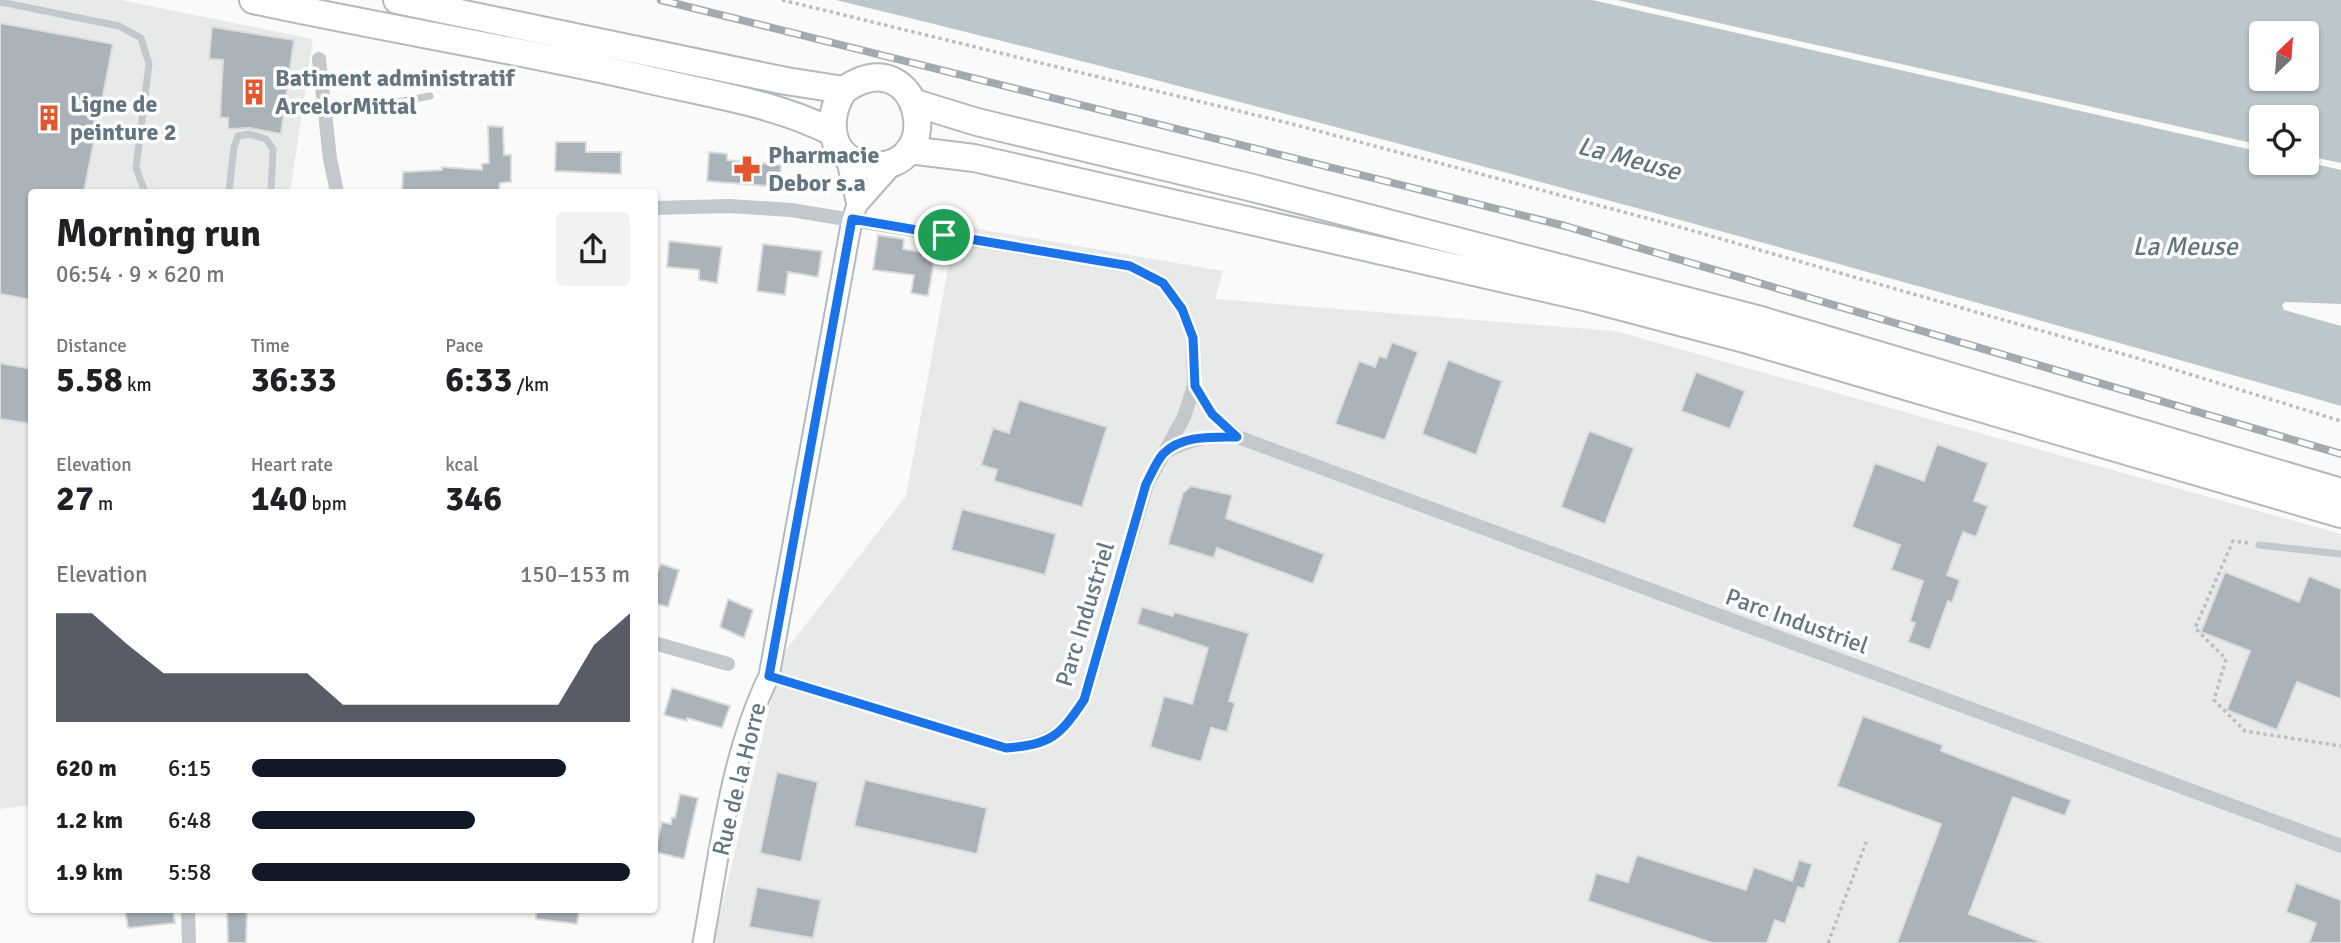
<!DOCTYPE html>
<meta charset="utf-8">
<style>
body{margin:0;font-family:Signika,sans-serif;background:#f2f2f2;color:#202124;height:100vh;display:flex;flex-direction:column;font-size:26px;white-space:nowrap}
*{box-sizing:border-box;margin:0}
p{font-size:23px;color:#757577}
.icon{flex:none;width:38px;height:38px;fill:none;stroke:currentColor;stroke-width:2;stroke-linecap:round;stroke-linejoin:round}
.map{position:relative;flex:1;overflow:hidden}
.details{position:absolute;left:28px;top:189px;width:630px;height:724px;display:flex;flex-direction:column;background:#fff;border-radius:7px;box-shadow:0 2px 5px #0004}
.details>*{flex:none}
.needle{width:46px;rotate:25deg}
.buttons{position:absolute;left:2249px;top:21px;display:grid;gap:14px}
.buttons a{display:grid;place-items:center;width:70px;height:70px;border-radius:7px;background:#fff;box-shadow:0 2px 5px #0004;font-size:35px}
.pin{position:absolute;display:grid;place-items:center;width:60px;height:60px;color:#fff;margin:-30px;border:4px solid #fff;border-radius:50%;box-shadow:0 2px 7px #0007}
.round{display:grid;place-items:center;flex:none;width:74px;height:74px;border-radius:7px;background:#f2f2f2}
.headline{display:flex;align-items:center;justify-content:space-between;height:119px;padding:0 28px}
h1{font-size:38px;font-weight:800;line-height:52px}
.figures{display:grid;grid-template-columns:repeat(3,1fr);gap:10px;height:119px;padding:7px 28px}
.figures div{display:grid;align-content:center}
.figures b{font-size:35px;font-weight:800}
.figures small{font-size:19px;font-weight:400}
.figures p{font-size:19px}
.chart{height:196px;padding:14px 28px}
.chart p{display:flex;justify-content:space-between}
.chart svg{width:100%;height:126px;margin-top:7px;fill:#111827;opacity:.7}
ul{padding:0 28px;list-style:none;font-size:23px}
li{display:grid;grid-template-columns:112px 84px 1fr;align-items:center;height:52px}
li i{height:18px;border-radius:9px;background:#111827}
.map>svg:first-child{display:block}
</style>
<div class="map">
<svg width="2341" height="943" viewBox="0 0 2341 943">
<rect width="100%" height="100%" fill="#fafaf8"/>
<path fill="#e8e9e9" d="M0,0H121L313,39L290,192H32L31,805L0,809Z
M956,225L1223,271L1215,299L1615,331L2341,534V943H713L782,655L906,496Z"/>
<path fill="#bbc7cb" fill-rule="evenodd" d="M836,0H1592L2261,152V163L2307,162L2341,170V304L2285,302L2282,305L2284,310L2341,326V406C1841,263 1341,123 836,0Z
M1617,0H2341V163L2307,156L2306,117H2261V145ZM2261,33H2306V79H2261Z"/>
<path fill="#aab3b9" stroke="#dcdcda" stroke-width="2" d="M0,23L113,44L84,192H32V300L0,294Z
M212,27L294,40L281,134L250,128L228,129V118L220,117L223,60L209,59Z
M488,126L503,127L504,155H511V182L500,183L499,191L402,192L403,172L442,170V167L482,170V164L489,163Z
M556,142H586V152H621V174L555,171Z
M709,152L727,154V160L781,165L779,187L707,181Z
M878,235L904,239L903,249L935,255L928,296L911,293L914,275L873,270Z
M669,241L722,247L717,283L699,280V270L667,267Z
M763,244L822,251L818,277L788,272L785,295L757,291Z
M1392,342L1418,352L1385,440L1335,424L1359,361L1375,367L1379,356L1386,358Z
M1448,360L1502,381L1476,455L1422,434Z
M0,363L32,369V424L0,419Z
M1696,372L1745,391L1730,429L1681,411Z
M1019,400L1107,427L1082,507L994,481L997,470L981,465L993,428L1009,433Z
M1589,431L1634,448L1605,524L1561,507Z
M1937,444L1988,463L1974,501L1988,506L1976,537L1963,532L1947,575L1960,580L1952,603L1948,601L1930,650L1908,642L1915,623L1910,621L1923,581L1891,570L1900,545L1852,527L1875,463L1924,481Z
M1191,486L1232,495L1226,518L1324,554L1313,584L1217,548L1214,558L1168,544L1183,493Z
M962,509L1056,534L1045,575L951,550Z
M661,564L679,570L668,607L654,603V580Z
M2225,572L2299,602L2309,576L2341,589V699L2297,682L2277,730L2227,710L2250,651L2201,632Z
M728,599L753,610L744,638L720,627Z
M1142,607L1173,616L1174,612L1249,633L1229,701L1235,703L1227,732L1211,728L1201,762L1150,747L1164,696L1192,704L1208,648L1137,624Z
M672,688L730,706L722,728L687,718V721L664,715Z
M1863,716L1943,745L1941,751L2071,800L2065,816L2013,797L1969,914L2043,943H1897L1941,824L1837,786Z
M777,772L818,782L801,862L760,853Z
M865,780L987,808L977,854L854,826Z
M680,794L698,798L684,859L655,852L662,822L671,824L672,817L675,818Z
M1637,855L1746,890L1754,867L1792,881L1799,860L1812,864L1804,889L1798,887L1785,924L1775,920L1767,943H1712L1588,901L1596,873L1628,882Z
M2296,883L2341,900V943H2309L2316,923L2286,912Z
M757,887L821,900L813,938L749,927Z
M125,910H173L175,923L128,928Z
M227,910H247L246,943H228Z
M536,910H579L577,924L536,919Z"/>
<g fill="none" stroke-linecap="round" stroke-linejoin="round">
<g stroke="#b3babf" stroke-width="23">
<path id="secondary" d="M845,153L857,205
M703,943C719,857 730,755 769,676L852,220L857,205L897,160"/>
</g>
<g stroke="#b4b9bd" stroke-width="30">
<path id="highway" d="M253,0C387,29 521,50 654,81C715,95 777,104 832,132
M397,0L786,81L844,90C921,36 950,175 868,165C828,160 825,117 844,90
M915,103L977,122L1253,188L1757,319L2341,492
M909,150L974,158L1588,298L1748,340L2341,514"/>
</g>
<path stroke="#bbbfc2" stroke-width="3.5" stroke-dasharray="3.5 3.5" stroke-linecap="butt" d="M782,0L1288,123L1669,224L2147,361L2341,421
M2248,543L2233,541L2195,628L2226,659L2214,700L2245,731L2341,746
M1828,943L1867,840"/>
<path stroke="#c3c8cc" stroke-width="7" d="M0,2L119,26L141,38L149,64L136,168L145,192
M326,115L430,96
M229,192L234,147L238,136L249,134L266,139L273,149L271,192
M2259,545L2341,554"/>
<path stroke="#c3c8cc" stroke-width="14" d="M319,59L330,159L337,192
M654,208L729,206L791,210L1130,266L1163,283L1182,309L1193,338L1194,386L1184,417L1147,484L1084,700C1059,737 1050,743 1006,748L769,676
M1194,386L1212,414L1238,437
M1166,452C1190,438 1210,436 1238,437L2341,846
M654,643L728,664
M188,910L189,943"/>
<use href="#secondary" stroke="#fff" stroke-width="19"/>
<use href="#highway" stroke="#fff" stroke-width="26"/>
<g stroke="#a2aab0" stroke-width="8">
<path id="rail" d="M661,0L1565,226L2341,454"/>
</g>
<use href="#rail" stroke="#fff" stroke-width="5" stroke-dasharray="16" stroke-linecap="butt"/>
</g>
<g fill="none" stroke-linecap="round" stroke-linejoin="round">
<g stroke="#fff" stroke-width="14">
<path id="route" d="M852,219L1130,266L1163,283L1182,309L1193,338L1195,386L1212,414L1237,437C1213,437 1181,435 1163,454C1156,462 1151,475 1146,484L1084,700C1059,737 1051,744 1006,748L769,676Z"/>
</g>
<use href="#route" stroke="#1a73e8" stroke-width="9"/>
</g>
<defs>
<g id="building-bare" transform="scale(2.1)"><path d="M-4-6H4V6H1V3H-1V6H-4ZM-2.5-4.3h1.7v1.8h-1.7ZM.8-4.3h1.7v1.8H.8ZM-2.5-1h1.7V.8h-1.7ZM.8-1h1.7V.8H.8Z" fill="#e4572e" stroke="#fff" stroke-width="2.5" paint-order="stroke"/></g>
<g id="pharmacy-bare" transform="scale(2.1)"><path d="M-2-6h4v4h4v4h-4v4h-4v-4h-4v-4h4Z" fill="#e4572e" stroke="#fff" stroke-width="2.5" paint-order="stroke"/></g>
</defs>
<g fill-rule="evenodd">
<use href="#building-bare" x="254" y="92"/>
<use href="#building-bare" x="49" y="118"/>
<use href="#pharmacy-bare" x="747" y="169"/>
</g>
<g text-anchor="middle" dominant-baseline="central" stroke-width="7" stroke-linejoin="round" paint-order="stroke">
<g font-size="24" font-weight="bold" fill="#657683" stroke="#fff" text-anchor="start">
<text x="275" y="78">Batiment administratif<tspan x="275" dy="28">ArcelorMittal</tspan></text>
<text x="70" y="104">Ligne de<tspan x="70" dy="28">peinture 2</tspan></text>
<text x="768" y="155">Pharmacie<tspan x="768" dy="28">Debor s.a</tspan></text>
</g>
<g font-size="24" fill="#657683" stroke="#fff">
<text transform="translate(1085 614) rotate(-73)">Parc Industriel</text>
<text transform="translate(1797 621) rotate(20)">Parc Industriel</text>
<text transform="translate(739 779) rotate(-76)">Rue de la Horre</text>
</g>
<g font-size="26" font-style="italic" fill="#60757c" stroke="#fff">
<text transform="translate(1629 159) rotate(15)">La Meuse</text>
<text x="2185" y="247">La Meuse</text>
</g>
</g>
</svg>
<div class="buttons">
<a><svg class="needle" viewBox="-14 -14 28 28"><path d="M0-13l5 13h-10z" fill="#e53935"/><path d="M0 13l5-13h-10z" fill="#757577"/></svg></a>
<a><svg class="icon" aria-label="locate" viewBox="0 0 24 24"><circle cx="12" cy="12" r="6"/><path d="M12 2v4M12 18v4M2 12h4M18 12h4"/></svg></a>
</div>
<div class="pin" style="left:944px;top:235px;background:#1e9e55"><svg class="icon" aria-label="arrive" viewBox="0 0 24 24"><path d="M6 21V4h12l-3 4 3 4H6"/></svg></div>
<section class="details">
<div class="headline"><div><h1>Morning run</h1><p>06:54 · 9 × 620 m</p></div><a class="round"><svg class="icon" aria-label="share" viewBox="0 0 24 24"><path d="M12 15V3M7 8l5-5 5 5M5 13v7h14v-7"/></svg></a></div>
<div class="figures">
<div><p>Distance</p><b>5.58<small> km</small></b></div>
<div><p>Time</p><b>36:33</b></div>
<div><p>Pace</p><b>6:33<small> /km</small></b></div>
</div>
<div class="figures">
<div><p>Elevation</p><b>27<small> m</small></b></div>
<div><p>Heart rate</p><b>140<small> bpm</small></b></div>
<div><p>kcal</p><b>346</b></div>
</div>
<div class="chart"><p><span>Elevation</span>150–153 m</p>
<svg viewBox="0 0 160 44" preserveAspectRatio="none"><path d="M0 44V6L10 6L20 17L30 27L40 27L50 27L60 27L70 27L80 38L90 38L100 38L110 38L120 38L130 38L140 38L150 17L160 6V44z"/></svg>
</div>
<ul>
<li><b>620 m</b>6:15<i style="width:83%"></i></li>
<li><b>1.2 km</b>6:48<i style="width:59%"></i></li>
<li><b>1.9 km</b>5:58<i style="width:100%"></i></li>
</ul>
</section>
</div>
